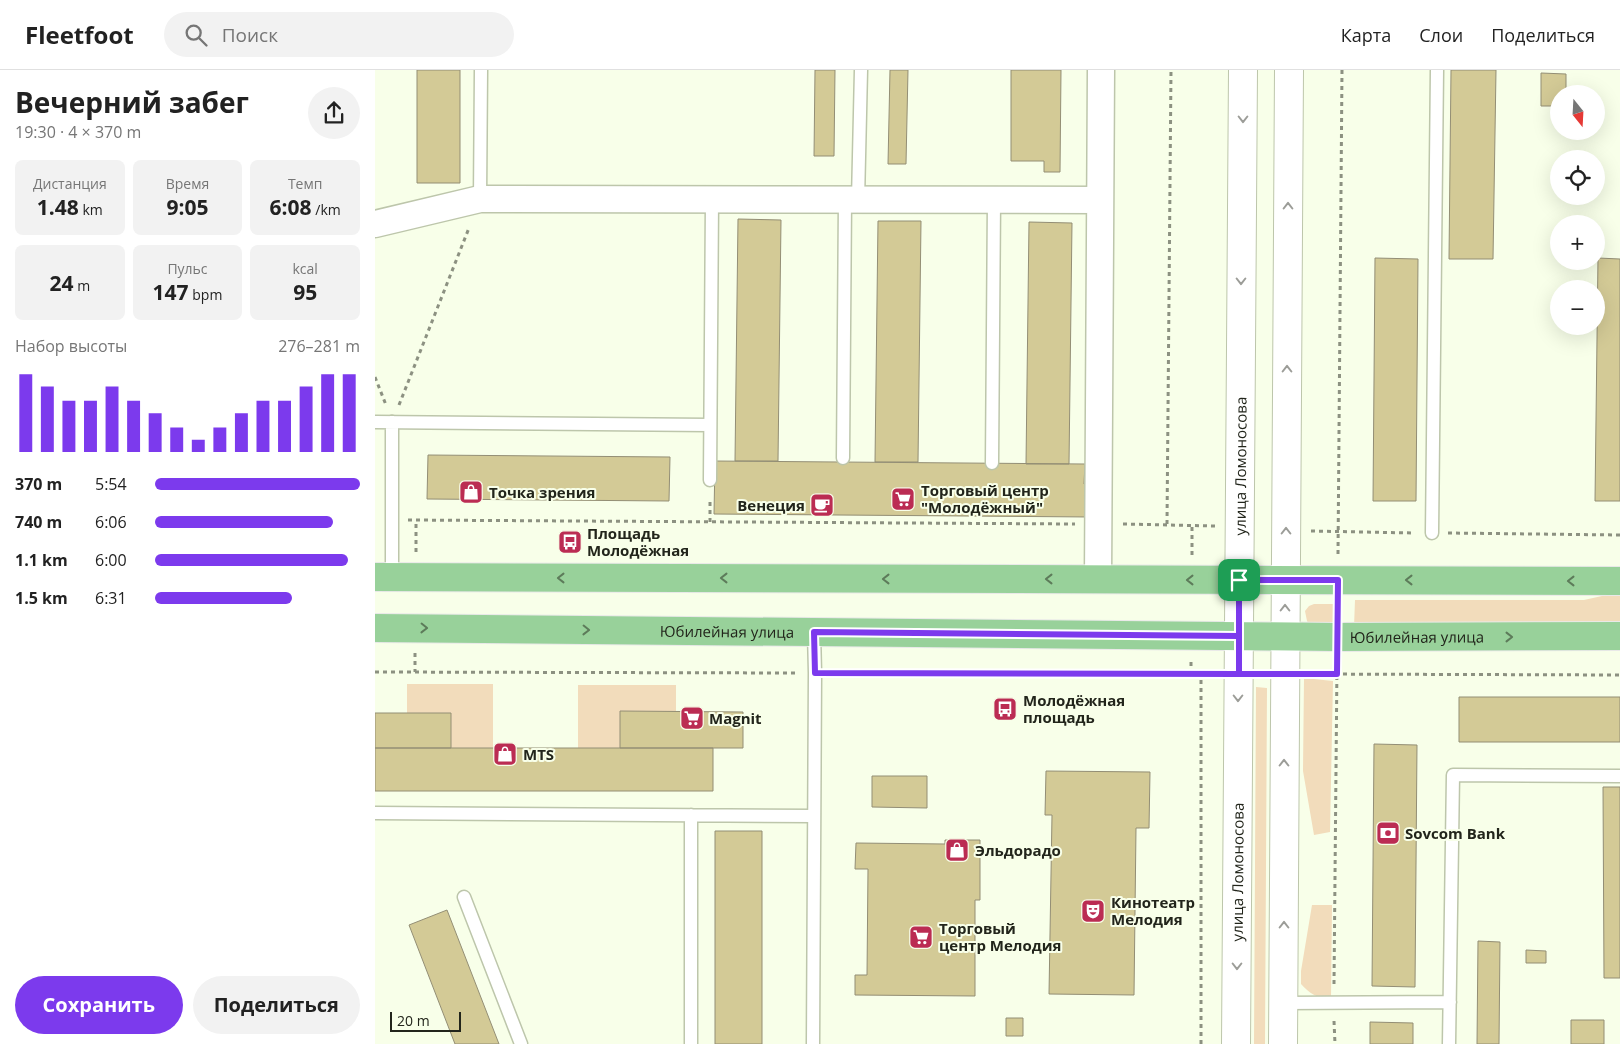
<!DOCTYPE html>
<html lang="ru">
<meta charset="utf-8">
<style>
body{margin:0;font-family:"Open Sans",sans-serif;background:#f2f2f2;color:#222;height:100vh;display:flex;flex-direction:column;font-size:19px;white-space:nowrap}
*{box-sizing:border-box;margin:0}
p{font-size:16px;color:#767676}
.icon{flex:none;width:28px;height:28px;fill:none;stroke:currentColor;stroke-width:2;stroke-linecap:round;stroke-linejoin:round}
.map{position:relative;flex:1;overflow:hidden}
.side{display:flex;flex-direction:column;background:#fff;width:375px}
.side>*{flex:none}
.needle{width:32px;rotate:162deg}
.controls{position:absolute;left:1175px;top:15px;display:grid;gap:10px}
.controls a{display:grid;place-items:center;width:55px;height:55px;border-radius:50%;background:#fff;box-shadow:0 5px 20px #0002;font-size:25px}
.scale{position:absolute;left:15px;bottom:12px;width:71px;box-sizing:border-box;padding-left:5px;border:2px solid #22251b;border-top:0;font-size:14px;line-height:18px;white-space:nowrap;color:#22251b;-webkit-text-stroke:4px #f8ffe9;paint-order:stroke}
.pin{position:absolute;display:grid;place-items:center;width:42px;height:42px;color:#fff;margin:-21px;border-radius:10px;box-shadow:0 2px 8px #0006}
.round{display:grid;place-items:center;flex:none;width:52px;height:52px;border-radius:26px;background:#f2f2f2}
.summary{display:flex;align-items:center;justify-content:space-between;height:85px;padding:0 15px}
h1{font-size:28px;font-weight:700;line-height:38px}
.metrics{display:grid;grid-template-columns:repeat(3,1fr);gap:8px;height:85px;padding:5px 15px}
.metrics div{display:grid;align-content:center;border-radius:8px;background:#f2f2f2;text-align:center}
.metrics b{font-size:21px;font-weight:700}
.metrics small{font-size:14px;font-weight:400}
.metrics p{font-size:14px}
.chart{height:140px;padding:10px 15px}
.chart p{display:flex;justify-content:space-between}
.chart svg{width:100%;height:90px;margin-top:5px;stroke:#7c3aed;stroke-width:6}
.cta{display:flex;gap:10px;margin-top:auto;padding:10px 15px}
.cta a{flex:1;height:58px;border-radius:30px;background:#7c3aed;color:#fff;font-size:20px;font-weight:700;line-height:58px;text-align:center}
.cta a+a{background:#f2f2f2;color:#222}
ul{padding:0 15px;list-style:none;font-size:16px}
li{display:grid;grid-template-columns:80px 60px 1fr;align-items:center;height:38px}
li i{height:12px;border-radius:6px;background:#7c3aed}
header{display:flex;align-items:center;gap:30px;box-sizing:border-box;height:70px;padding:0 25px;background:#fff;border-bottom:1px solid #e0e0e0}
header strong{font-size:24px}
nav{display:flex;gap:28px;margin-inline-start:auto;font-size:18px}
.search{width:350px;height:45px;background:#f2f2f2;display:flex;align-items:center;gap:12px;box-sizing:border-box;padding:0 18px;border-radius:28px;color:#767676;font-size:19px}
main{display:flex;flex:1;min-height:0}
.map>svg:first-child{display:block}
</style>
<header>
<strong>Fleetfoot</strong>
<div class="search"><svg class="icon" aria-label="search" viewBox="0 0 24 24"><circle cx="10" cy="10" r="6"/><path d="M15 15l6 6"/></svg>Поиск</div>
<nav><a>Карта</a><a>Слои</a><a>Поделиться</a></nav>
</header>
<main>
<section class="side">
<div class="summary"><div><h1>Вечерний забег</h1><p>19:30 · 4 × 370 m</p></div><a class="round"><svg class="icon" aria-label="share" viewBox="0 0 24 24"><path d="M12 15V3M7 8l5-5 5 5M5 13v7h14v-7"/></svg></a></div>
<div class="metrics">
<div><p>Дистанция</p><b>1.48<small> km</small></b></div>
<div><p>Время</p><b>9:05</b></div>
<div><p>Темп</p><b>6:08<small> /km</small></b></div>
</div>
<div class="metrics">
<div><b>24<small> m</small></b></div>
<div><p>Пульс</p><b>147<small> bpm</small></b></div>
<div><p>kcal</p><b>95</b></div>
</div>
<div class="chart"><p><span>Набор высоты</span>276–281 m</p>
<svg viewBox="0 0 160 44" preserveAspectRatio="none"><path d="M5 44V6M15 44V12M25 44V19M35 44V19M45 44V12M55 44V19M65 44V25M75 44V32M85 44V38M95 44V32M105 44V25M115 44V19M125 44V19M135 44V12M145 44V6M155 44V6"/></svg>
</div>
<ul>
<li><b>370 m</b>5:54<i style="width:100%"></i></li>
<li><b>740 m</b>6:06<i style="width:87%"></i></li>
<li><b>1.1 km</b>6:00<i style="width:94%"></i></li>
<li><b>1.5 km</b>6:31<i style="width:67%"></i></li>
</ul>
<div class="cta"><a>Сохранить</a><a>Поделиться</a></div>
</section>
<div class="map">
<svg width="1245" height="974" viewBox="0 0 1245 974">
<rect width="100%" height="100%" fill="#f8ffe9"/>
<path fill="#f2dcbb" d="M1245,522V557H979L980,530H1209Z
M939,534H958V555L934,554L932,551L930,541L934,536Z
M929,608L958,611L955,762L939,765L928,701Z
M32,614H118V678H76V643H32Z
M203,615H301V642L245,678H203Z
M881,617L892,618L890,974H879Z
M937,835H957L956,928C943,929 935,924 926,914V901Z"/>
<path fill="#d3ca96" stroke="#938e75" d="M42,0H85V113H42Z
M440,0H460L459,86H439Z
M515,0H533L531,94H513Z
M636,0H686L685,102H669V91H636Z
M1076,0H1121L1118,189H1074Z
M1166,3L1191,4V24H1184V36H1166Z
M363,149L406,150L403,391H360Z
M503,151H546L543,392H500Z
M654,152L697,153L694,394H651Z
M1000,188L1043,189L1041,431H998Z
M1223,188L1245,189V431H1220Z
M53,385L295,387L294,431L52,429Z
M340,391L710,394L709,414H716L715,447L339,444Z
M1084,627H1245V672H1084Z
M245,641L368,642V678H245Z
M0,643H76V678H0Z
M999,674L1042,675L1040,917L997,916Z
M0,678H338V721H0Z
M671,701L775,702L774,758H761L759,925L674,924L677,745H670Z
M497,706H552V738L497,737Z
M1228,717H1245V908H1229Z
M340,761H387V974H340Z
M570,770H605V830H600V926L480,925V905H492L493,799H480L481,773L570,774Z
M72,840L124,974H80L34,855Z
M1103,871L1125,872L1124,974H1102Z
M1151,880L1171,881V893H1151Z
M631,948H648V966H631Z
M1196,950H1229V974H1196Z
M995,952L1038,953V974H995Z"/>
<g fill="none" stroke-linecap="round" stroke-linejoin="round">
<g stroke="#bdc6ab" stroke-width="15">
<path id="service" d="M105,129L106,0
M483,130L486,0
M0,352L335,355
M468,388L470,130
M617,393L619,130
M335,410L337,130
M1057,463L1062,0
M17,507V352
M0,743L439,746
M316,745V974
M89,827L146,974
M908,933L1075,932
M438,974L440,603L439,562
M1074,974L1078,705L1245,706"/>
</g>
<g stroke="#bdc6ab" stroke-width="29">
<path id="minor" d="M0,154L105,129L725,130
M723,509L726,0"/>
</g>
<g stroke="#bdc6ab" stroke-width="30">
<g id="secondary">
<path id="s1" d="M861,974L868,0"/>
<path d="M908,974L914,0"/>
</g>
</g>
<g stroke="#e9e9e8" stroke-width="30">
<g id="primary">
<path d="M0,507L1245,511"/>
<path id="s2" d="M0,558L962,567L1245,566"/>
</g>
</g>
<path stroke="#8c9181" stroke-width="3" stroke-dasharray="4 4" stroke-linecap="butt" d="M0,307L11,335
M24,335L94,158
M33,450L700,454
M335,452V428
M748,454L840,456
M792,454L796,0
M936,461L1039,463
M1073,463L1245,465
M41,482V450
M963,484L967,0
M817,485V455
M40,583V602
M0,602L422,603
M458,603L839,604
M816,604V591
M936,604L1245,605
M959,914L962,593
M959,951L960,974
M826,974V604"/>
<use href="#service" stroke="#fff" stroke-width="12"/>
<use href="#minor" stroke="#fff" stroke-width="26"/>
<use href="#secondary" stroke="#fff" stroke-width="28"/>
<use href="#primary" stroke="#98d19a" stroke-width="28"/>
</g>
<defs><path id="oneway-chevron" d="M-2-3.5L2.5 0L-2 3.5" fill="none" stroke-width="1.6" stroke-linecap="round" stroke-linejoin="round" transform="scale(1.25)"/></defs>
<g stroke="#9c9d98">
<use href="#oneway-chevron" transform="translate(868 49) rotate(90)"/>
<use href="#oneway-chevron" transform="translate(913 136) rotate(-90)"/>
<use href="#oneway-chevron" transform="translate(866 211) rotate(90)"/>
<use href="#oneway-chevron" transform="translate(912 299) rotate(-90)"/>
<use href="#oneway-chevron" transform="translate(911 461) rotate(-90)"/>
<use href="#oneway-chevron" transform="translate(910 538) rotate(-90)"/>
<use href="#oneway-chevron" transform="translate(863 628) rotate(90)"/>
<use href="#oneway-chevron" transform="translate(909 693) rotate(-90)"/>
<use href="#oneway-chevron" transform="translate(909 855) rotate(-90)"/>
<use href="#oneway-chevron" transform="translate(862 896) rotate(90)"/>
</g>
<g stroke="#5d7b5a">
<use href="#oneway-chevron" transform="translate(186 508) rotate(-180)"/>
<use href="#oneway-chevron" transform="translate(349 508) rotate(-180)"/>
<use href="#oneway-chevron" transform="translate(511 509) rotate(-180)"/>
<use href="#oneway-chevron" transform="translate(674 509) rotate(-180)"/>
<use href="#oneway-chevron" transform="translate(815 510) rotate(-180)"/>
<use href="#oneway-chevron" transform="translate(1034 510) rotate(-180)"/>
<use href="#oneway-chevron" transform="translate(1196 511) rotate(-180)"/>
<use href="#oneway-chevron" transform="translate(49 558) rotate(1)"/>
<use href="#oneway-chevron" transform="translate(211 560) rotate(1)"/>
<use href="#oneway-chevron" transform="translate(1134 567)"/>
</g>
<g fill="none" stroke-linecap="round" stroke-linejoin="round">
<g stroke="#fff" stroke-width="10">
<path id="route" d="M864,510V604L440,603L439,562L864,566V604H962L963,510H864"/>
</g>
<use href="#route" stroke="#7c3aed" stroke-width="6"/>
</g>
<defs>
<g id="shop-square" transform="scale(1.25)"><rect x="-9" y="-9" width="18" height="18" rx="4" fill="#bb2c53" stroke="#f8ffe9"/><path d="M-5-2.5h2.3a2.7 3.5 0 0 1 5.4 0H5L5.5 6h-11ZM-1.5-2.5h3a1.5 2.3 0 0 0-3 0Z" fill="#fff"/></g>
<g id="supermarket-square" transform="scale(1.25)"><rect x="-9" y="-9" width="18" height="18" rx="4" fill="#bb2c53" stroke="#f8ffe9"/><path d="M-6-5.5h2.5l.6 2H6L4.5 2H-2.5L-4.4-4H-6ZM-1.5 3.2a1.3 1.3 0 1 0 .1 0ZM3 3.2a1.3 1.3 0 1 0 .1 0Z" fill="#fff"/></g>
<g id="cafe-square" transform="scale(1.25)"><rect x="-9" y="-9" width="18" height="18" rx="4" fill="#bb2c53" stroke="#f8ffe9"/><path d="M-5.5-4.5H6V0H3Q3 3.5 0 3.5H-2.5Q-5.5 3.5-5.5 0ZM3-3.2v2h1.7v-2ZM-6 4.5H4V6H-6Z" fill="#fff"/></g>
<g id="bus-square" transform="scale(1.25)"><rect x="-9" y="-9" width="18" height="18" rx="4" fill="#bb2c53" stroke="#f8ffe9"/><path d="M-5-6H5V4H4V6H2V4H-2V6H-4V4H-5ZM-3.5-4V0h7V-4ZM-3.5 1.2v1.5H-2V1.2ZM2 1.2v1.5H3.5V1.2Z" fill="#fff"/></g>
<g id="bank-square" transform="scale(1.25)"><rect x="-9" y="-9" width="18" height="18" rx="4" fill="#bb2c53" stroke="#f8ffe9"/><path d="M-6-4H6V4H-6ZM0-2.3a2.3 2.3 0 1 0 0 4.6a2.3 2.3 0 1 0 0-4.6Z" fill="#fff"/></g>
<g id="theatre-square" transform="scale(1.25)"><rect x="-9" y="-9" width="18" height="18" rx="4" fill="#bb2c53" stroke="#f8ffe9"/><path d="M-5-5.5Q0-4 5-5.5V0Q5 5 0 6Q-5 5-5 0ZM-3.3-2.5H-1v1.5H-3.3ZM1-2.5H3.3v1.5H1ZM-2.8 1Q0 5.5 2.8 1Z" fill="#fff"/></g>
</defs>
<g fill-rule="evenodd">
<use href="#shop-square" x="96" y="422"/>
<use href="#supermarket-square" x="528" y="429"/>
<use href="#cafe-square" x="447" y="435"/>
<use href="#bus-square" x="195" y="472"/>
<use href="#bus-square" x="630" y="639"/>
<use href="#supermarket-square" x="317" y="648"/>
<use href="#shop-square" x="130" y="684"/>
<use href="#bank-square" x="1013" y="763"/>
<use href="#shop-square" x="582" y="780"/>
<use href="#theatre-square" x="718" y="841"/>
<use href="#supermarket-square" x="546" y="867"/>
</g>
<g text-anchor="middle" dominant-baseline="central" stroke-width="4" stroke-linejoin="round" paint-order="stroke">
<g font-size="15" fill="#22251b" stroke="#f8ffe9">
<text stroke="none"><textPath href="#s1" startOffset="578">улица Ломоносова</textPath></text>
<text stroke="none"><textPath href="#s2" startOffset="352">Юбилейная улица</textPath></text>
<text stroke="none"><textPath href="#s2" startOffset="1042">Юбилейная улица</textPath></text>
<text stroke="none"><textPath href="#s1" startOffset="172">улица Ломоносова</textPath></text>
</g>
<g font-size="15" font-weight="bold" fill="#22251b" stroke="#f8ffe9" text-anchor="start">
<text x="546" y="420">Торговый центр<tspan x="546" dy="17">"Молодёжный"</tspan></text>
<text x="114" y="422">Точка зрения</text>
<text x="430" y="435" text-anchor="end">Венеция</text>
<text x="212" y="463">Площадь<tspan x="212" dy="17">Молодёжная</tspan></text>
<text x="648" y="630">Молодёжная<tspan x="648" dy="17">площадь</tspan></text>
<text x="334" y="648">Magnit</text>
<text x="148" y="684">MTS</text>
<text x="1030" y="763">Sovcom Bank</text>
<text x="600" y="780">Эльдорадо</text>
<text x="736" y="832">Кинотеатр<tspan x="736" dy="17">Мелодия</tspan></text>
<text x="564" y="858">Торговый<tspan x="564" dy="17">центр Мелодия</tspan></text>
</g>
</g>
</svg>
<div class="controls">
<a><svg class="needle" viewBox="-14 -14 28 28"><path d="M0-13l5 13h-10z" fill="#e53935"/><path d="M0 13l5-13h-10z" fill="#767676"/></svg></a>
<a><svg class="icon" aria-label="locate" viewBox="0 0 24 24"><circle cx="12" cy="12" r="6"/><path d="M12 2v4M12 18v4M2 12h4M18 12h4"/></svg></a>
<a>+</a>
<a>−</a>
</div>
<div class="scale">20 m</div>
<div class="pin" style="left:864px;top:510px;background:#1e9e55"><svg class="icon" aria-label="arrive" viewBox="0 0 24 24"><path d="M6 21V4h12l-3 4 3 4H6"/></svg></div>
</div>
</main>
